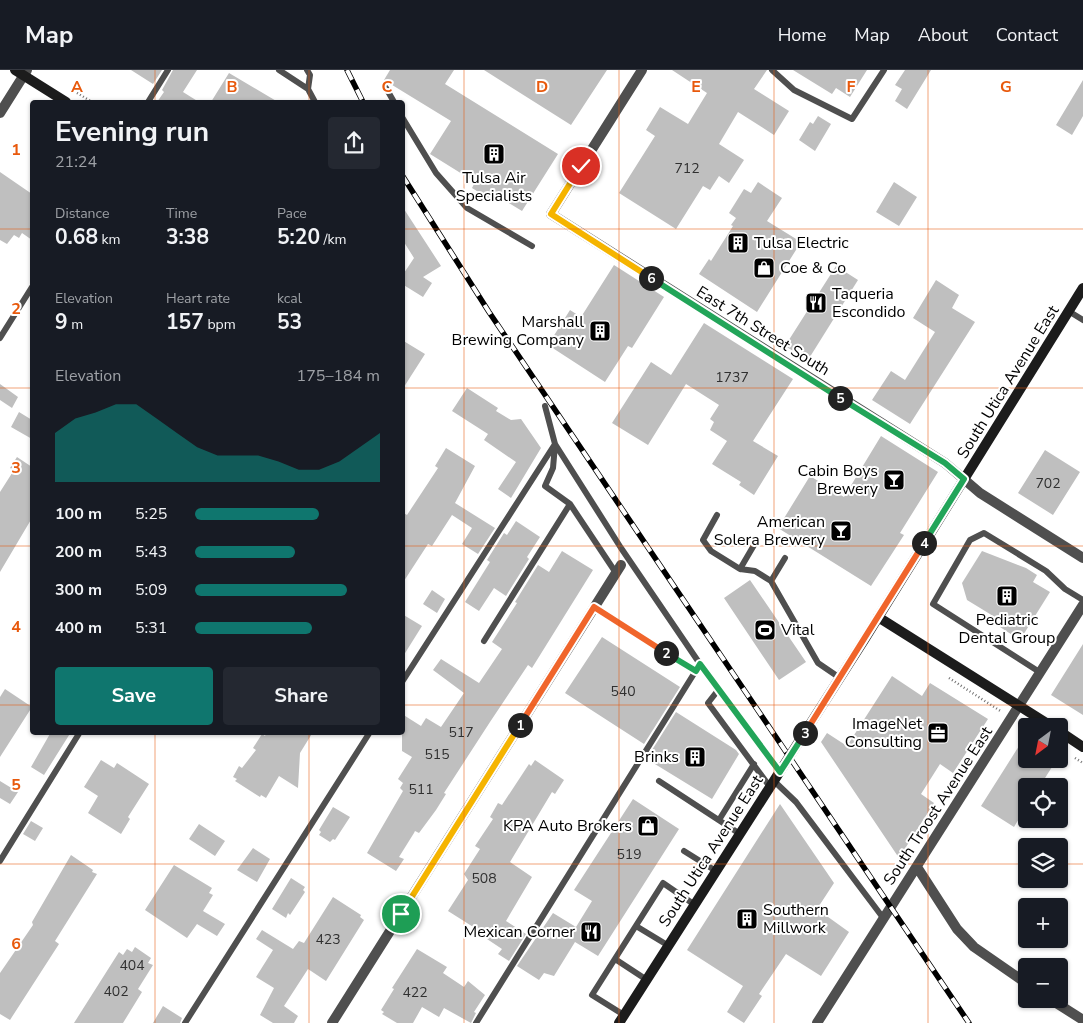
<!DOCTYPE html>
<meta charset="utf-8">
<style>
body{margin:0;font-family:"Nunito Sans",sans-serif;background:#242831;color:#f1f3f6;height:100vh;display:flex;flex-direction:column;font-size:19px;white-space:nowrap}
*{box-sizing:border-box;margin:0}
p{font-size:16px;color:#9ea1a6}
.icon{flex:none;width:28px;height:28px;fill:none;stroke:currentColor;stroke-width:2;stroke-linecap:round;stroke-linejoin:round}
.map{position:relative;flex:1;overflow:hidden}
.side{position:absolute;left:30px;top:30px;width:375px;height:635px;display:flex;flex-direction:column;background:#171b24;border-radius:5px;box-shadow:0 1px 4px #0004}
.side>*{flex:none}
.needle{width:32px;rotate:212deg}
.controls{position:absolute;left:1018px;top:648px;display:grid;gap:10px}
.controls a{display:grid;place-items:center;width:50px;height:50px;border-radius:5px;background:#171b24;box-shadow:0 1px 4px #0004;font-size:25px}
.pin{position:absolute;display:grid;place-items:center;width:42px;height:42px;color:#fff;margin:-21px;border:2px solid #fff;border-radius:50%;box-shadow:0 1px 5px #0007}
.km{position:absolute;width:25px;height:25px;margin:-12px;border-radius:50%;background:#222;color:#fff;font-size:14px;line-height:25px;text-align:center}
.round{display:grid;place-items:center;flex:none;width:52px;height:52px;border-radius:5px;background:#242831}
.overview{display:flex;align-items:center;justify-content:space-between;height:85px;padding:0 25px}
h1{font-size:28px;font-weight:700;line-height:38px}
.figures{display:grid;grid-template-columns:repeat(3,1fr);gap:8px;height:85px;padding:5px 25px}
.figures div{display:grid;align-content:center}
.figures b{font-size:21px;font-weight:700}
.figures small{font-size:14px;font-weight:400}
.figures p{font-size:14px}
.chart{height:140px;padding:10px 25px}
.chart p{display:flex;justify-content:space-between}
.chart svg{width:100%;height:90px;margin-top:5px;fill:#0f766e;opacity:.7}
.cta{display:flex;gap:10px;margin-top:auto;padding:10px 25px}
.cta a{flex:1;height:58px;border-radius:5px;background:#0f766e;color:#fff;font-size:20px;font-weight:700;line-height:58px;text-align:center}
.cta a+a{background:#242831;color:#f1f3f6}
ul{padding:0 25px;list-style:none;font-size:16px}
li{display:grid;grid-template-columns:80px 60px 1fr;align-items:center;height:38px}
li i{height:12px;border-radius:6px;background:#0f766e}
header{display:flex;align-items:center;gap:30px;box-sizing:border-box;height:70px;padding:0 25px;background:#171b24;border-bottom:1px solid #363941}
header strong{font-size:24px}
nav{display:flex;gap:28px;margin-inline-start:auto;font-size:18px}
.map>svg:first-child{display:block}
</style>
<header>
<strong>Map</strong>
<nav><a>Home</a><a>Map</a><a>About</a><a>Contact</a></nav>
</header>
<div class="map">
<svg width="1083" height="953" viewBox="0 0 1083 953">
<rect width="100%" height="100%" fill="#fff"/>
<path fill="#bfbfbf" d="M131,0H162L153,14Z
M173,0H197L183,22L199,32H157L164,22L162,20Z
M390,0H454L445,14L558,84L522,141L496,125L493,131L472,118L475,112L430,84L451,51L384,10Z
M484,0H607L571,55Z
M672,0H767L754,19L789,41L774,65L738,42L719,74L744,90L729,113L719,106L710,120L703,116L676,159L619,123L655,66L646,60L660,37L688,54L707,23Z
M793,0H867L850,27L836,18L832,24Z
M905,0H931L907,39L895,31L902,19L895,15Z
M229,3L278,32H211Z
M1083,10V46L1072,65L1056,55Z
M818,46L831,54L815,81L799,70L810,52L813,54Z
M0,102L32,124V170L22,163L19,168L14,165L7,174L0,170Z
M758,112L782,128L767,151L801,172L757,242L699,204L709,189L711,191L733,156L731,155L736,148L729,143L744,119L751,123Z
M894,112L917,127L899,156L876,142Z
M402,136L441,196L423,207L432,213L423,227L402,214V206L414,188L402,169Z
M614,195L664,227L632,278L628,276L605,312L548,275L570,240L581,247Z
M836,196L858,210L808,290L785,276Z
M936,210L959,225L952,238L975,252L910,354L872,330L891,301L905,310L935,262L913,248Z
M704,253L793,309L753,371L778,386L754,425L739,415L741,412L712,394L727,371L710,360L714,352L710,349L719,335L686,314L648,375L612,353L651,292L671,305Z
M402,270L425,284L402,320Z
M0,314L18,327L12,338L0,330Z
M467,318L498,338L496,341L511,350L521,349L541,378L511,428L498,419L516,392L484,370L488,364L452,341Z
M19,342L32,350V369L11,357Z
M881,366L938,402L900,463L904,465L871,516L778,458L810,406L844,427Z
M446,378L475,396L455,433L495,458L478,484L462,474L472,458L452,445L432,476L428,474L402,514V442L407,445L438,398L435,396Z
M1045,380L1080,402L1053,445L1018,423Z
M17,387L32,397V448L0,502V422L14,400L10,398Z
M516,451L540,467L527,487L529,489L506,526L494,518L479,541L465,532L490,492L487,490L504,463L507,465Z
M562,481L593,500L532,598L528,595L490,652L444,723L446,724L436,740L419,763L415,761L414,763L399,787L404,789L396,801L367,783L403,721L400,718L403,713L398,709L412,687L402,681V644L421,656L426,648L441,657L464,623L433,600L441,589L479,613L502,579L492,572L517,533L515,532L538,495L549,502Z
M982,481L1026,498L1037,505L1033,512L1050,522L1020,570L1000,557L1003,552L967,530L962,513Z
M750,510L806,592L779,610L724,528Z
M432,520L445,529L437,543L423,534Z
M402,544L422,556L402,588Z
M602,567L680,617L644,674L565,623Z
M1083,574V645L1051,625Z
M892,606L922,626L930,613L988,649L953,703L940,694L921,724L934,733L899,788L821,672L827,663L847,676Z
M5,619L32,637L0,687V627Z
M676,642L736,680L739,684L712,729L650,691L656,682L652,680Z
M51,662H71L44,705L31,697Z
M267,662H313L300,683L298,718L279,706L266,728L261,725L260,727L235,711L237,709L233,707L239,696L242,698L256,680L253,678L262,664L265,666Z
M1026,665V689H1057L1040,716H1026V737L1014,757L981,736Z
M101,690L114,698L117,693L149,714L128,747L130,749L121,764L88,743L98,726L84,717Z
M535,690L564,710L555,724L552,722L510,792L532,807L506,851L526,864L509,891L498,884L502,879L487,869L489,867L448,841L468,810L464,804L480,779L475,776L493,749L490,747L498,733L502,735L529,694L531,696Z
M0,711L18,722L10,734L0,728Z
M633,729L679,759L598,886L575,872L554,906L544,903L539,910L517,896L553,843L576,857L592,831L574,820Z
M780,734L834,813L817,839L849,862L821,906L786,884L759,924L762,926L744,953L727,942L743,916L687,880Z
M333,737L350,747L335,770L333,769L330,772L319,765L321,762L319,760Z
M31,751L43,758L35,771L23,764Z
M199,754L225,771L215,786L189,769Z
M253,778L270,789L257,812L237,800Z
M71,785L93,800L92,802L97,804L55,871L59,874L10,950L0,944V903L33,855L32,852Z
M174,795L212,818L209,823L213,825L203,841L225,854L217,866L197,854L187,868L145,840Z
M291,808L305,817L303,820L305,822L290,845L288,843L286,848L272,839Z
M333,827L361,845L360,847L364,850L326,911L308,899L284,936L298,946L294,953H273L260,945L274,918L256,907L273,880L256,869L262,860L293,879L299,871L304,873Z
M135,877L151,888L148,893L153,895L138,919L142,922L123,953H74L119,882L123,885L127,879L132,882Z
M417,879L447,897L443,903L464,917L468,911L485,925L474,942L476,943L471,953L444,938L439,947L422,937L413,953H397L382,944L384,942L381,940L394,919L392,918Z
M163,936L182,948L180,953H153Z"/>
<g fill="none" stroke-linecap="round" stroke-linejoin="round">
<path stroke="#717171" stroke-width="2.5" stroke-dasharray="1 2.5" stroke-linecap="butt" d="M74,21L92,32
M949,608L1002,642
M1059,678L1066,682
M1075,688L1083,693"/>
<path stroke="#4f4f4f" stroke-width="6" d="M279,0L308,19
M307,0L310,5L308,19L315,32
M772,0L794,20L852,49L884,0
M386,18L394,32
M148,32L168,0
M402,47L436,103L467,138L532,176
M1070,242L1083,250
M0,268L32,217
M545,336L555,374L621,478L700,594L780,702
M555,375L553,398L545,416L570,434L616,503
M717,445L703,470L711,481L740,499L755,501L771,511L818,593L840,608
M740,499L757,470
M771,511L785,488
M594,537L696,601
M484,571L570,434
M1041,603L933,534L970,470L984,463L1046,501L1065,519L1083,530
M402,612L555,374
M719,619L708,633L770,717
M659,711L740,764
M774,711L796,732L884,849
M719,750L754,694
M684,781L716,801
M0,791L80,662
M636,856L669,876
M615,889L647,910
M624,945L592,925L663,813L695,835
M185,953L370,662
M476,953L700,594"/>
<path stroke="#4f4f4f" stroke-width="10" d="M642,0L551,144L945,393L980,423L1083,488
M0,43L27,0
M917,797L957,859L974,877L1026,913
M1050,929L1083,950
M332,953L621,495
M817,953L1083,535"/>
<path stroke="#1c1c1c" stroke-width="10" d="M15,0L66,32
M878,547L1051,656
M1059,661L1083,677
M619,953L864,570L1083,218"/>
<g stroke="#000" stroke-width="5.5">
<path id="rail" d="M347,0L363,32
M402,105L489,242L969,953"/>
</g>
<use href="#rail" stroke="#fff" stroke-width="4" stroke-dasharray="11" stroke-linecap="butt"/>
</g>
<g fill="none" stroke-linecap="round" stroke-linejoin="round">
<g stroke="#fff" stroke-width="10">
<path id="split-1" d="M401,844L520,655"/>
</g>
<g stroke="#fff" stroke-width="10">
<path id="split-2" d="M520,655L594,537L666,583"/>
</g>
<g stroke="#fff" stroke-width="10">
<path id="split-3" d="M666,583L696,601L700,594L780,702L805,663"/>
</g>
<g stroke="#fff" stroke-width="10">
<path id="split-4" d="M805,663L924,473"/>
</g>
<g stroke="#fff" stroke-width="10">
<path id="split-5" d="M840,328L945,393L964,409L924,473"/>
</g>
<g stroke="#fff" stroke-width="10">
<path id="split-6" d="M651,208L840,328"/>
</g>
<g stroke="#fff" stroke-width="10">
<path id="split-7" d="M581,96L551,144L651,208"/>
</g>
<use href="#split-1" stroke="#f5b400" stroke-width="6"/>
<use href="#split-2" stroke="#f0652b" stroke-width="6"/>
<use href="#split-3" stroke="#22a559" stroke-width="6"/>
<use href="#split-4" stroke="#f0652b" stroke-width="6"/>
<use href="#split-5" stroke="#22a559" stroke-width="6"/>
<use href="#split-6" stroke="#22a559" stroke-width="6"/>
<use href="#split-7" stroke="#f5b400" stroke-width="6"/>
</g>
<path fill="none" stroke="#e8590c" stroke-width="1" stroke-opacity="0.55" d="M155,0V32M309,0V32M464,0V953M619,0V953M774,0V953M928,0V953M0,159H32M402,159H1083M0,318H32M402,318H1083M0,476H32M402,476H1083M0,635H32M402,635H1083M155,662V953M309,662V953M0,794H1026M1059,794H1083"/>
<defs>
<g id="building-square" transform="scale(1.125)"><rect x="-9" y="-9" width="18" height="18" rx="4" fill="#000" stroke="#fff"/><path d="M-4-6H4V6H1V3H-1V6H-4ZM-2.5-4.3h1.7v1.8h-1.7ZM.8-4.3h1.7v1.8H.8ZM-2.5-1h1.7V.8h-1.7ZM.8-1h1.7V.8H.8Z" fill="#fff"/></g>
<g id="shop-square" transform="scale(1.125)"><rect x="-9" y="-9" width="18" height="18" rx="4" fill="#000" stroke="#fff"/><path d="M-5-2.5h2.3a2.7 3.5 0 0 1 5.4 0H5L5.5 6h-11ZM-1.5-2.5h3a1.5 2.3 0 0 0-3 0Z" fill="#fff"/></g>
<g id="restaurant-square" transform="scale(1.125)"><rect x="-9" y="-9" width="18" height="18" rx="4" fill="#000" stroke="#fff"/><path d="M-5-6h1v4h1v-4h1v4h1v-4h1v5L-1.5 .5V6h-2V.5L-5-1ZM5-6V6H3V1.5H1.5Q1.5-4 5-6Z" fill="#fff"/></g>
<g id="bar-square" transform="scale(1.125)"><rect x="-9" y="-9" width="18" height="18" rx="4" fill="#000" stroke="#fff"/><path d="M-6-5H6L.8 .8V4.5H3.5V6h-7V4.5H-.8V.8Z" fill="#fff"/></g>
<g id="stadium-square" transform="scale(1.125)"><rect x="-9" y="-9" width="18" height="18" rx="4" fill="#000" stroke="#fff"/><path d="M0-5a6.5 5 0 1 0 0 10a6.5 5 0 1 0 0-10ZM-3.5-1.8h7v3.6h-7Z" fill="#fff"/></g>
<g id="office-square" transform="scale(1.125)"><rect x="-9" y="-9" width="18" height="18" rx="4" fill="#000" stroke="#fff"/><path d="M-6-3h4V-5.5h4V-3h4V5H-6ZM-1-4.5V-3h2v-1.5ZM-6 0V1H6V0Z" fill="#fff"/></g>
</defs>
<g fill-rule="evenodd">
<use href="#building-square" x="494" y="84"/>
<use href="#building-square" x="738" y="173"/>
<use href="#shop-square" x="764" y="198"/>
<use href="#restaurant-square" x="816" y="233"/>
<use href="#building-square" x="600" y="261"/>
<use href="#bar-square" x="894" y="410"/>
<use href="#bar-square" x="841" y="461"/>
<use href="#building-square" x="1007" y="526"/>
<use href="#stadium-square" x="765" y="560"/>
<use href="#office-square" x="938" y="663"/>
<use href="#building-square" x="695" y="687"/>
<use href="#shop-square" x="648" y="756"/>
<use href="#building-square" x="747" y="849"/>
<use href="#restaurant-square" x="591" y="862"/>
</g>
<g text-anchor="middle" dominant-baseline="central" stroke-width="4" stroke-linejoin="round" paint-order="stroke">
<g font-size="14" fill="#303030">
<text x="687" y="98">712</text>
<text x="732" y="307">1737</text>
<text x="1048" y="413">702</text>
<text x="623" y="621">540</text>
<text x="461" y="662">517</text>
<text x="437" y="684">515</text>
<text x="421" y="719">511</text>
<text x="629" y="784">519</text>
<text x="484" y="808">508</text>
<text x="328" y="869">423</text>
<text x="132" y="895">404</text>
<text x="116" y="921">402</text>
<text x="415" y="922">422</text>
</g>
<g font-size="16" fill="#000" stroke="#fff" text-anchor="end">
<text x="494" y="108" text-anchor="middle">Tulsa Air<tspan x="494" dy="18">Specialists</tspan></text>
<text x="754" y="173" text-anchor="start">Tulsa Electric</text>
<text x="780" y="198" text-anchor="start">Coe &amp; Co</text>
<text x="832" y="224" text-anchor="start">Taqueria<tspan x="832" dy="18">Escondido</tspan></text>
<text x="584" y="252">Marshall<tspan x="584" dy="18">Brewing Company</tspan></text>
<text x="878" y="401">Cabin Boys<tspan x="878" dy="18">Brewery</tspan></text>
<text x="825" y="452">American<tspan x="825" dy="18">Solera Brewery</tspan></text>
<text x="1007" y="550" text-anchor="middle">Pediatric<tspan x="1007" dy="18">Dental Group</tspan></text>
<text x="781" y="560" text-anchor="start">Vital</text>
<text x="922" y="654">ImageNet<tspan x="922" dy="18">Consulting</tspan></text>
<text x="679" y="687">Brinks</text>
<text x="632" y="756">KPA Auto Brokers</text>
<text x="763" y="840" text-anchor="start">Southern<tspan x="763" dy="18">Millwork</tspan></text>
<text x="575" y="862">Mexican Corner</text>
</g>
<g font-size="16" fill="#000" stroke="#fff">
<text transform="translate(763 261) rotate(32)">East 7th Street South</text>
<text transform="translate(1008 312) rotate(-58)">South Utica Avenue East</text>
<text transform="translate(938 736) rotate(-57)">South Troost Avenue East</text>
<text transform="translate(711 781) rotate(-57)">South Utica Avenue East</text>
</g>
</g>
<g font-size="16" text-anchor="middle" font-weight="bold" fill="#e8590c" stroke="#fff" stroke-width="4" stroke-linejoin="round" paint-order="stroke">
<text x="77" y="22">A</text>
<text x="232" y="22">B</text>
<text x="387" y="22">C</text>
<text x="542" y="22">D</text>
<text x="696" y="22">E</text>
<text x="851" y="22">F</text>
<text x="1006" y="22">G</text>
<text x="16" y="85">1</text>
<text x="16" y="244">2</text>
<text x="16" y="403">3</text>
<text x="16" y="562">4</text>
<text x="16" y="720">5</text>
<text x="16" y="879">6</text>
</g>
</svg>
<div class="controls">
<a><svg class="needle" viewBox="-14 -14 28 28"><path d="M0-13l5 13h-10z" fill="#e53935"/><path d="M0 13l5-13h-10z" fill="#9ea1a6"/></svg></a>
<a><svg class="icon" aria-label="locate" viewBox="0 0 24 24"><circle cx="12" cy="12" r="6"/><path d="M12 2v4M12 18v4M2 12h4M18 12h4"/></svg></a>
<a><svg class="icon" aria-label="layers" viewBox="0 0 24 24"><path d="M12 4l9 5-9 5-9-5zM3 14l9 5 9-5"/></svg></a>
<a>+</a>
<a>−</a>
</div>
<div class="pin" style="left:401px;top:844px;background:#1e9e55"><svg class="icon" aria-label="arrive" viewBox="0 0 24 24"><path d="M6 21V4h12l-3 4 3 4H6"/></svg></div>
<div class="pin" style="left:581px;top:96px;background:#d93025"><svg class="icon" aria-label="check" viewBox="0 0 24 24"><path d="M5 12l5 5 9-10"/></svg></div>
<b class="km" style="left:520px;top:655px">1</b>
<b class="km" style="left:666px;top:583px">2</b>
<b class="km" style="left:805px;top:663px">3</b>
<b class="km" style="left:924px;top:473px">4</b>
<b class="km" style="left:840px;top:328px">5</b>
<b class="km" style="left:651px;top:208px">6</b>
<section class="side">
<div class="overview"><div><h1>Evening run</h1><p>21:24</p></div><a class="round"><svg class="icon" aria-label="share" viewBox="0 0 24 24"><path d="M12 15V3M7 8l5-5 5 5M5 13v7h14v-7"/></svg></a></div>
<div class="figures">
<div><p>Distance</p><b>0.68<small> km</small></b></div>
<div><p>Time</p><b>3:38</b></div>
<div><p>Pace</p><b>5:20<small> /km</small></b></div>
</div>
<div class="figures">
<div><p>Elevation</p><b>9<small> m</small></b></div>
<div><p>Heart rate</p><b>157<small> bpm</small></b></div>
<div><p>kcal</p><b>53</b></div>
</div>
<div class="chart"><p><span>Elevation</span>175–184 m</p>
<svg viewBox="0 0 160 44" preserveAspectRatio="none"><path d="M0 44V20L10 13L20 10L30 6L40 6L50 13L60 20L70 27L80 31L90 31L100 31L110 34L120 38L130 38L140 34L150 27L160 20V44z"/></svg>
</div>
<ul>
<li><b>100 m</b>5:25<i style="width:67%"></i></li>
<li><b>200 m</b>5:43<i style="width:54%"></i></li>
<li><b>300 m</b>5:09<i style="width:82%"></i></li>
<li><b>400 m</b>5:31<i style="width:63%"></i></li>
</ul>
<div class="cta"><a>Save</a><a>Share</a></div>
</section>
</div>
